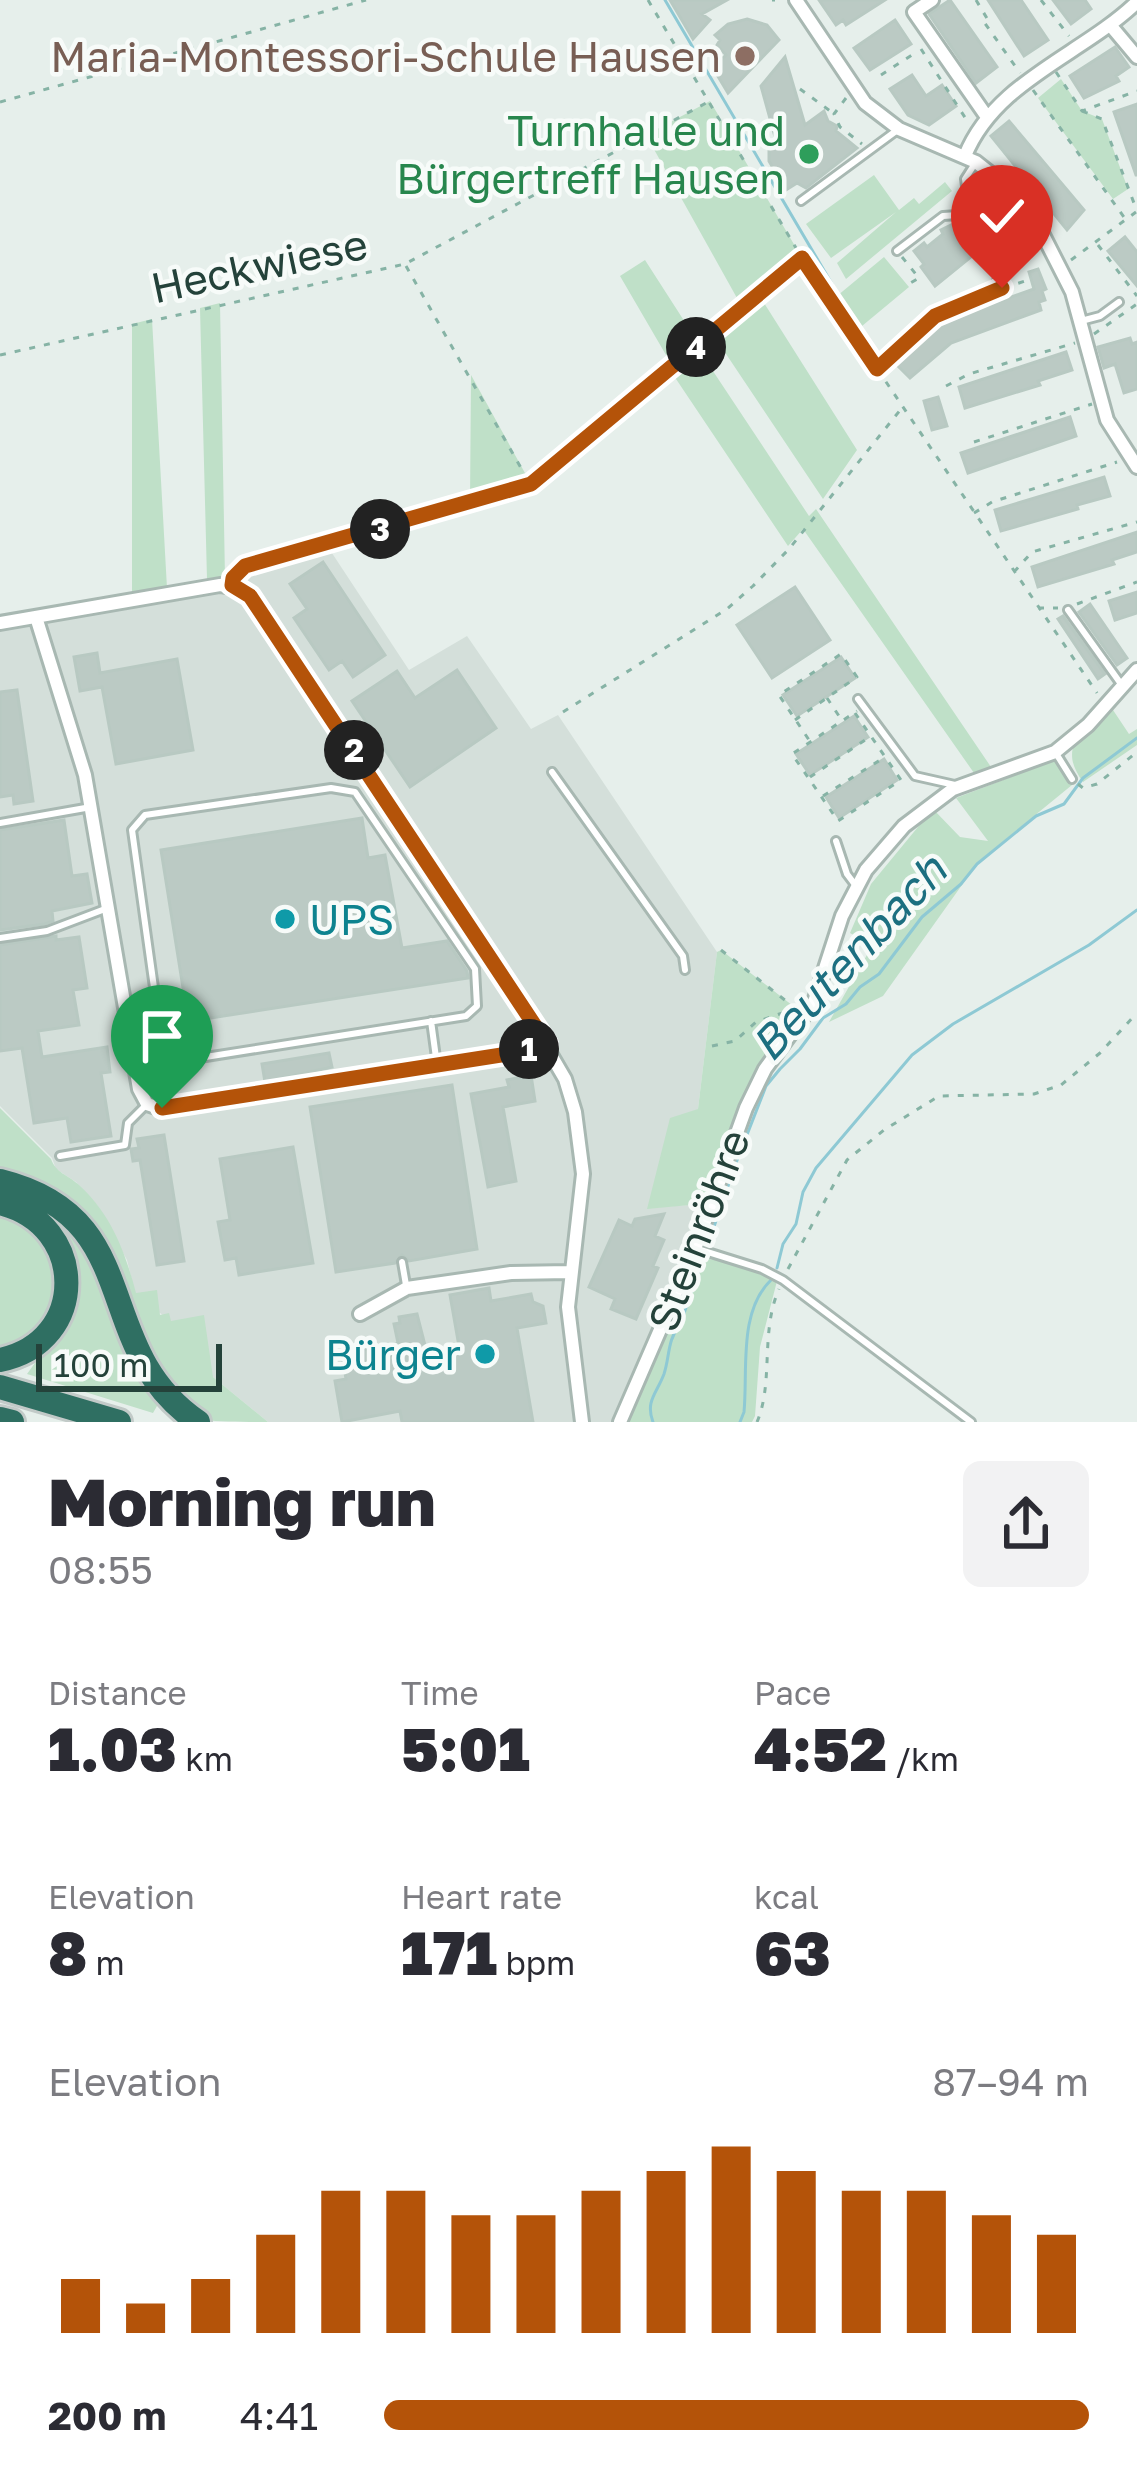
<!DOCTYPE html>
<meta charset="utf-8">
<style>
body{margin:0;font-family:"Golos Text",sans-serif;background:#f2f2f3;color:#2b2b33;height:100vh;display:flex;flex-direction:column;font-size:45px;white-space:nowrap}
*{box-sizing:border-box;margin:0}
p{font-size:39px;color:#7c7c81}
.icon{flex:none;width:66px;height:66px;fill:none;stroke:currentColor;stroke-width:2;stroke-linecap:round;stroke-linejoin:round}
.map{position:relative;height:1422px;overflow:hidden}
.sheet{display:flex;flex-direction:column;background:#fff;flex:1}
.sheet>*{flex:none}
.scale{position:absolute;left:36px;bottom:30px;width:186px;box-sizing:border-box;padding-left:12px;border:6px solid #24423a;border-top:0;font-size:33px;line-height:42px;white-space:nowrap;color:#24423a;-webkit-text-stroke:9px #f7fbf9;paint-order:stroke}
.pin{position:absolute;display:grid;place-items:center;width:102px;height:102px;color:#fff;margin:-123px -51px;border-radius:50% 50% 50% 0;rotate:-45deg;box-shadow:0 0 12px #0007}
.pin .icon{rotate:45deg}
.km{position:absolute;width:60px;height:60px;margin:-30px;border-radius:50%;background:#222;color:#fff;font-size:33px;line-height:60px;text-align:center}
.round{display:grid;place-items:center;flex:none;width:126px;height:126px;border-radius:18px;background:#f2f2f3}
.head{display:flex;align-items:center;justify-content:space-between;height:204px;padding:0 48px}
h1{font-size:66px;font-weight:800;line-height:90px}
.metrics{display:grid;grid-template-columns:repeat(3,1fr);gap:18px;height:204px;padding:12px 48px}
.metrics div{display:grid;align-content:center}
.metrics b{font-size:60px;font-weight:800}
.metrics small{font-size:33px;font-weight:400}
.metrics p{font-size:33px}
.chart{height:336px;padding:24px 48px}
.chart p{display:flex;justify-content:space-between}
.chart svg{width:100%;height:216px;margin-top:12px;stroke:#b45309;stroke-width:6}
ul{padding:0 48px;list-style:none;font-size:39px}
li{display:grid;grid-template-columns:192px 144px 1fr;align-items:center;height:90px}
li i{height:30px;border-radius:15px;background:#b45309}
.map>svg:first-child{display:block}
</style>
<div class="map">
<svg width="1137" height="1422" viewBox="0 0 1137 1422">
<rect width="100%" height="100%" fill="#e6efeb"/>
<path fill="#d4dfda" d="M326,544L409,670L467,636L531,729L558,715L717,952L698,1109L648,1208L701,1204L620,1422H268L213,1377L170,1321L135,1293L127,1260L97,1205L76,1182L56,1169L52,1158L0,1106V629L208,594L240,579L247,568Z"/>
<path fill="#bfe0c8" d="M1061,79L1082,111L1102,119L1128,189L1113,199L1038,98Z
M710,101L802,258L759,295L857,450L823,499L712,333L742,307L646,135Z
M874,175L899,210L914,198L919,204L945,182L952,191L846,279L837,263L896,212L831,258L806,224Z
M884,257L909,287L862,326L837,296Z
M645,260L699,344L697,347L809,516L816,509L991,767L974,773L803,529L788,546L672,373L673,367L620,276Z
M220,303L225,578L207,579L200,308Z
M152,319L167,588L132,595V324Z
M471,375L531,484L470,502Z
M1111,707L1129,734L1137,729V745L1083,782C1056,745 1084,732 1111,707Z
M1055,760L1072,785L979,861L883,996L829,1022L872,946L850,933L871,884L927,816L934,810L960,837L988,841L956,798Z
M721,950L806,1016L743,1106L701,1204L647,1209L670,1118L698,1109L717,952Z
M0,1108L51,1159C56,1173 68,1175 78,1184C111,1214 125,1251 136,1293L157,1290L160,1315L169,1313L171,1321L204,1315L213,1377L268,1422C251,1422 220,1422 205,1420C175,1404 162,1378 150,1349C115,1267 100,1188 0,1170Z
M29,1199L77,1233L161,1399L153,1413L27,1374L58,1331L73,1269Z
M0,1210L43,1237L60,1286L42,1333L0,1353Z
M697,1257L734,1263L777,1281L760,1347L755,1416L752,1422H629Z"/>
<g fill="none" stroke-linecap="round" stroke-linejoin="round">
<path stroke="#8ec9d4" stroke-width="3" d="M665,0L832,284
M777,1268L783,1244L796,1224L803,1192L816,1168L912,1055L953,1024L1089,945L1137,910
M653,1422C645,1401 657,1393 664,1374C670,1356 667,1340 680,1325L736,1163L766,1086L780,1069L800,1049L823,1018L846,1004L860,987L879,974L922,917L961,884L977,864L1036,816L1064,804L1083,778L1137,738
M740,1422L744,1412C748,1370 738,1312 771,1280"/>
</g>
<path fill="#bbcac4" stroke="#b8c9c2" stroke-width="3" d="M670,0H727L702,14L710,20L693,39Z
M819,0H885L846,25L843,20L836,25Z
M950,0L997,67L976,83L929,14Z
M988,0H1021L1048,40L1024,56Z
M1053,0H1085L1091,9L1071,24Z
M747,19L767,25L779,40L728,93L713,68L726,55L717,45L720,40L715,35L728,24Z
M895,20L911,44L870,70L854,48Z
M1115,47L1129,67L1116,76L1119,81L1084,98L1070,76Z
M785,57L805,125L824,111L828,121L837,126L836,131L857,148L806,188L797,183L786,190L769,161V150L777,144L761,86Z
M912,75L926,96L942,85L956,106L929,125L908,115L890,89Z
M1137,104V175H1136L1114,112Z
M1009,121L1084,210L1067,230L991,136Z
M990,210L1002,225L994,231L998,235L935,286L921,267L924,264L914,251L924,243L927,247L943,234L941,230L951,225L954,233Z
M1125,237L1137,252V286L1108,251Z
M1038,269L1046,289L1042,291L1045,300L1039,302L1041,310L951,343L910,378L895,363L936,324L1034,289L1029,272Z
M1130,338L1132,344L1137,342V389L1124,393L1115,364L1104,368L1098,347Z
M1066,352L1072,370L1038,381L1040,385L965,408L959,387Z
M938,397L947,426L932,430L924,401Z
M1070,417L1076,436L968,473L961,453Z
M1104,477L1110,496L1077,505L1078,509L1001,531L995,510Z
M1137,532V552L1112,560L1114,564L1038,587L1032,567Z
M323,562L385,655L353,677L342,661L329,670L294,618L307,609L290,584Z
M795,587L830,640L772,678L737,625Z
M1137,592V613L1115,620L1109,601Z
M1090,604L1127,658L1117,665L1079,612Z
M1063,616L1105,674L1098,679L1058,619Z
M97,653L100,673L177,659L193,750L116,764L102,687L80,691L74,657Z
M841,657L855,678L797,716L783,695Z
M457,670L496,728L410,787L352,701L397,671L415,698Z
M17,690L33,801L14,804L13,795L0,797V692Z
M854,716L868,737L810,775L796,754Z
M884,759L897,780L839,818L826,797Z
M362,818L368,858L385,855L402,948L447,941L467,971L468,978L204,1019L210,1034L175,1040L168,996L184,994L161,850Z
M64,820L72,876L87,874L92,903L52,911L53,921L45,924L0,930V830Z
M56,936V940L79,937L87,988L73,990L79,1025L38,1031L42,1057L107,1047L110,1072L101,1073L111,1136L71,1142L67,1118L34,1123L22,1048L0,1051V945Z
M329,1053L332,1067L265,1082L262,1064Z
M531,1075L535,1101L503,1107L516,1181L488,1187L471,1094L509,1087L507,1080Z
M452,1085L477,1249L409,1261L402,1255L395,1263L336,1272L310,1107Z
M164,1135L184,1261L157,1265L140,1160L133,1161L131,1149L139,1148L137,1139Z
M293,1147L313,1263L239,1275L236,1258L225,1260L218,1222L230,1220L220,1159Z
M664,1214L655,1236L664,1240L653,1266L658,1268L636,1319L611,1309L615,1299L589,1287L619,1220L632,1226L635,1219Z
M489,1288L491,1301L531,1294L533,1302L543,1306L546,1323L517,1328L533,1422H402L400,1411L342,1422L335,1381L346,1379L342,1354L398,1343L394,1324L400,1323L399,1317L417,1314L428,1357L460,1352L450,1295Z"/>
<g fill="none" stroke-linecap="round" stroke-linejoin="round">
<g stroke="#a8b8b2" stroke-width="12">
<path id="lane" d="M967,193L965,179L974,165
M801,201L896,131
M897,251L943,216L973,214L1003,187
M935,316L993,291L1005,261L1038,233
M1081,321L1100,316L1119,302
M1068,610L1121,684
M858,699L915,776L955,785
M1057,755L1072,779
M552,772L683,956L685,970
M331,788L355,792L475,969L477,1006L466,1016L174,1062L163,1052L132,830L145,815Z
M0,823L91,807
M836,841L847,874L856,886
M0,938L47,931L105,909
M431,1021L437,1065
M60,1156L125,1145L128,1123L147,1104
M698,1249L762,1269L783,1280L971,1422
M402,1262L406,1285"/>
</g>
<g stroke="#a8b8b2" stroke-width="18">
<path id="street" d="M796,0L865,103L899,129L976,162L1005,185L1041,231L1072,292L1107,420L1137,467
M932,0L914,12L987,117
M1111,26L1137,57
M965,156C995,81 1082,55 1137,2
M36,617L85,775L139,1089L147,1104L162,1109L521,1052L547,1044
M0,623L220,585L242,589L250,596L512,988L565,1079L575,1112L583,1174L568,1307L582,1422
M360,1314L407,1288L511,1273L569,1272
M620,1422L695,1249L746,1108L765,1069L814,1002L842,916L866,870L904,826L953,789L1055,752L1088,725L1137,670"/>
</g>
<g stroke="#c2cac8" stroke-width="30">
<path id="highway" d="M0,1181C149,1218 88,1347 198,1422
M0,1203C88,1224 89,1342 0,1360
M0,1387L119,1422
M0,1419L12,1422"/>
</g>
<path stroke="#86b3a5" stroke-width="3" stroke-dasharray="6 9" stroke-linecap="butt" d="M648,0L802,258L1097,693
M772,0H775
M976,0L988,20L984,22L1020,73
M1041,0L1069,36
M921,49L966,119
M1056,72L1082,111L1137,91
M881,75L918,51
M800,89L833,113
M1033,90L1126,220
M846,98L834,114L840,127L862,144
M0,102L366,0
M1082,111L1102,119L1137,211
M1098,245L1137,296
M902,257L919,278L907,285
M1071,260L1136,212
M406,266L529,482
M1004,288L1031,279
M1094,334L1137,304
M0,355L405,264L708,102
M879,368L929,321
M946,386L969,374L1075,343
M974,442L1092,404
M974,513L992,502L1117,462
M1014,572L1032,552L1137,522
M235,576L245,566L531,484L800,259
M1077,604L1137,582
M1038,608H1058
M827,698L841,719
M563,712L727,609L753,586L789,549L901,409
M855,713L901,780L838,821L792,754L857,711
M795,720L857,677L841,654L779,695L809,740
M810,777L871,736
M1078,784L1083,788L1097,784L1137,752
M823,796L885,757
M721,950L795,1008
M712,1046L735,1041L756,1022L794,1009
M788,1269L847,1160L884,1130L939,1096L1034,1094L1061,1085L1100,1053L1137,1013
M757,1422C774,1382 760,1332 779,1289"/>
<use href="#lane" stroke="#fff" stroke-width="6"/>
<use href="#street" stroke="#fff" stroke-width="12"/>
<use href="#highway" stroke="#2f6f62" stroke-width="24"/>
</g>
<g fill="none" stroke-linecap="round" stroke-linejoin="round">
<g stroke="#fff" stroke-width="24">
<path id="route" d="M162,1108L520,1052L547,1044L250,596L232,585L233,578L245,566L531,484L802,258L877,369L935,316L1002,288"/>
</g>
<use href="#route" stroke="#b45309" stroke-width="15"/>
</g>
<circle fill="#8d6e63" stroke="#f7fbf9" stroke-width="4.5" cx="745" cy="56" r="12"/>
<circle fill="#2e9e5b" stroke="#f7fbf9" stroke-width="4.5" cx="809" cy="154" r="12"/>
<g fill="#0f9aa8" stroke="#f7fbf9" stroke-width="4.5">
<circle cx="285" cy="919" r="12"/>
<circle cx="485" cy="1354" r="12"/>
</g>
<g text-anchor="middle" dominant-baseline="central" stroke-width="9" stroke-linejoin="round" paint-order="stroke">
<g font-size="42" fill="#785e54" stroke="#f7fbf9" text-anchor="end">
<text x="721" y="56">Maria-Montessori-Schule Hausen</text>
</g>
<g font-size="42" fill="#27864d" stroke="#f7fbf9" text-anchor="end">
<text x="785" y="130">Turnhalle und<tspan x="785" dy="48">Bürgertreff Hausen</tspan></text>
</g>
<g font-size="42" fill="#24423a" stroke="#f7fbf9">
<text transform="translate(259 265) rotate(-12)">Heckwiese</text>
<text transform="translate(698 1230) rotate(-69)">Steinröhre</text>
</g>
<g font-size="42" fill="#0d838f" stroke="#f7fbf9" text-anchor="start">
<text x="309" y="919">UPS</text>
<text x="461" y="1354" text-anchor="end">Bürger</text>
</g>
<g font-size="45" font-style="italic" fill="#1c6f80" stroke="#f7fbf9">
<text transform="translate(848 957) rotate(-47)">Beutenbach</text>
</g>
</g>
</svg>
<div class="scale">100 m</div>
<div class="pin" style="left:162px;top:1108px;background:#1e9e55"><svg class="icon" aria-label="arrive" viewBox="0 0 24 24"><path d="M6 21V4h12l-3 4 3 4H6"/></svg></div>
<div class="pin" style="left:1002px;top:288px;background:#d93025"><svg class="icon" aria-label="check" viewBox="0 0 24 24"><path d="M5 12l5 5 9-10"/></svg></div>
<b class="km" style="left:529px;top:1049px">1</b>
<b class="km" style="left:354px;top:750px">2</b>
<b class="km" style="left:380px;top:529px">3</b>
<b class="km" style="left:696px;top:347px">4</b>
</div>
<section class="sheet">
<div class="head"><div><h1>Morning run</h1><p>08:55</p></div><a class="round"><svg class="icon" aria-label="share" viewBox="0 0 24 24"><path d="M12 15V3M7 8l5-5 5 5M5 13v7h14v-7"/></svg></a></div>
<div class="metrics">
<div><p>Distance</p><b>1.03<small> km</small></b></div>
<div><p>Time</p><b>5:01</b></div>
<div><p>Pace</p><b>4:52<small> /km</small></b></div>
</div>
<div class="metrics">
<div><p>Elevation</p><b>8<small> m</small></b></div>
<div><p>Heart rate</p><b>171<small> bpm</small></b></div>
<div><p>kcal</p><b>63</b></div>
</div>
<div class="chart"><p><span>Elevation</span>87–94 m</p>
<svg viewBox="0 0 160 44" preserveAspectRatio="none"><path d="M5 44V33M15 44V38M25 44V33M35 44V24M45 44V15M55 44V15M65 44V20M75 44V20M85 44V15M95 44V11M105 44V6M115 44V11M125 44V15M135 44V15M145 44V20M155 44V24"/></svg>
</div>
<ul>
<li><b>200 m</b>4:41<i style="width:100%"></i></li>
</ul>
</section>
